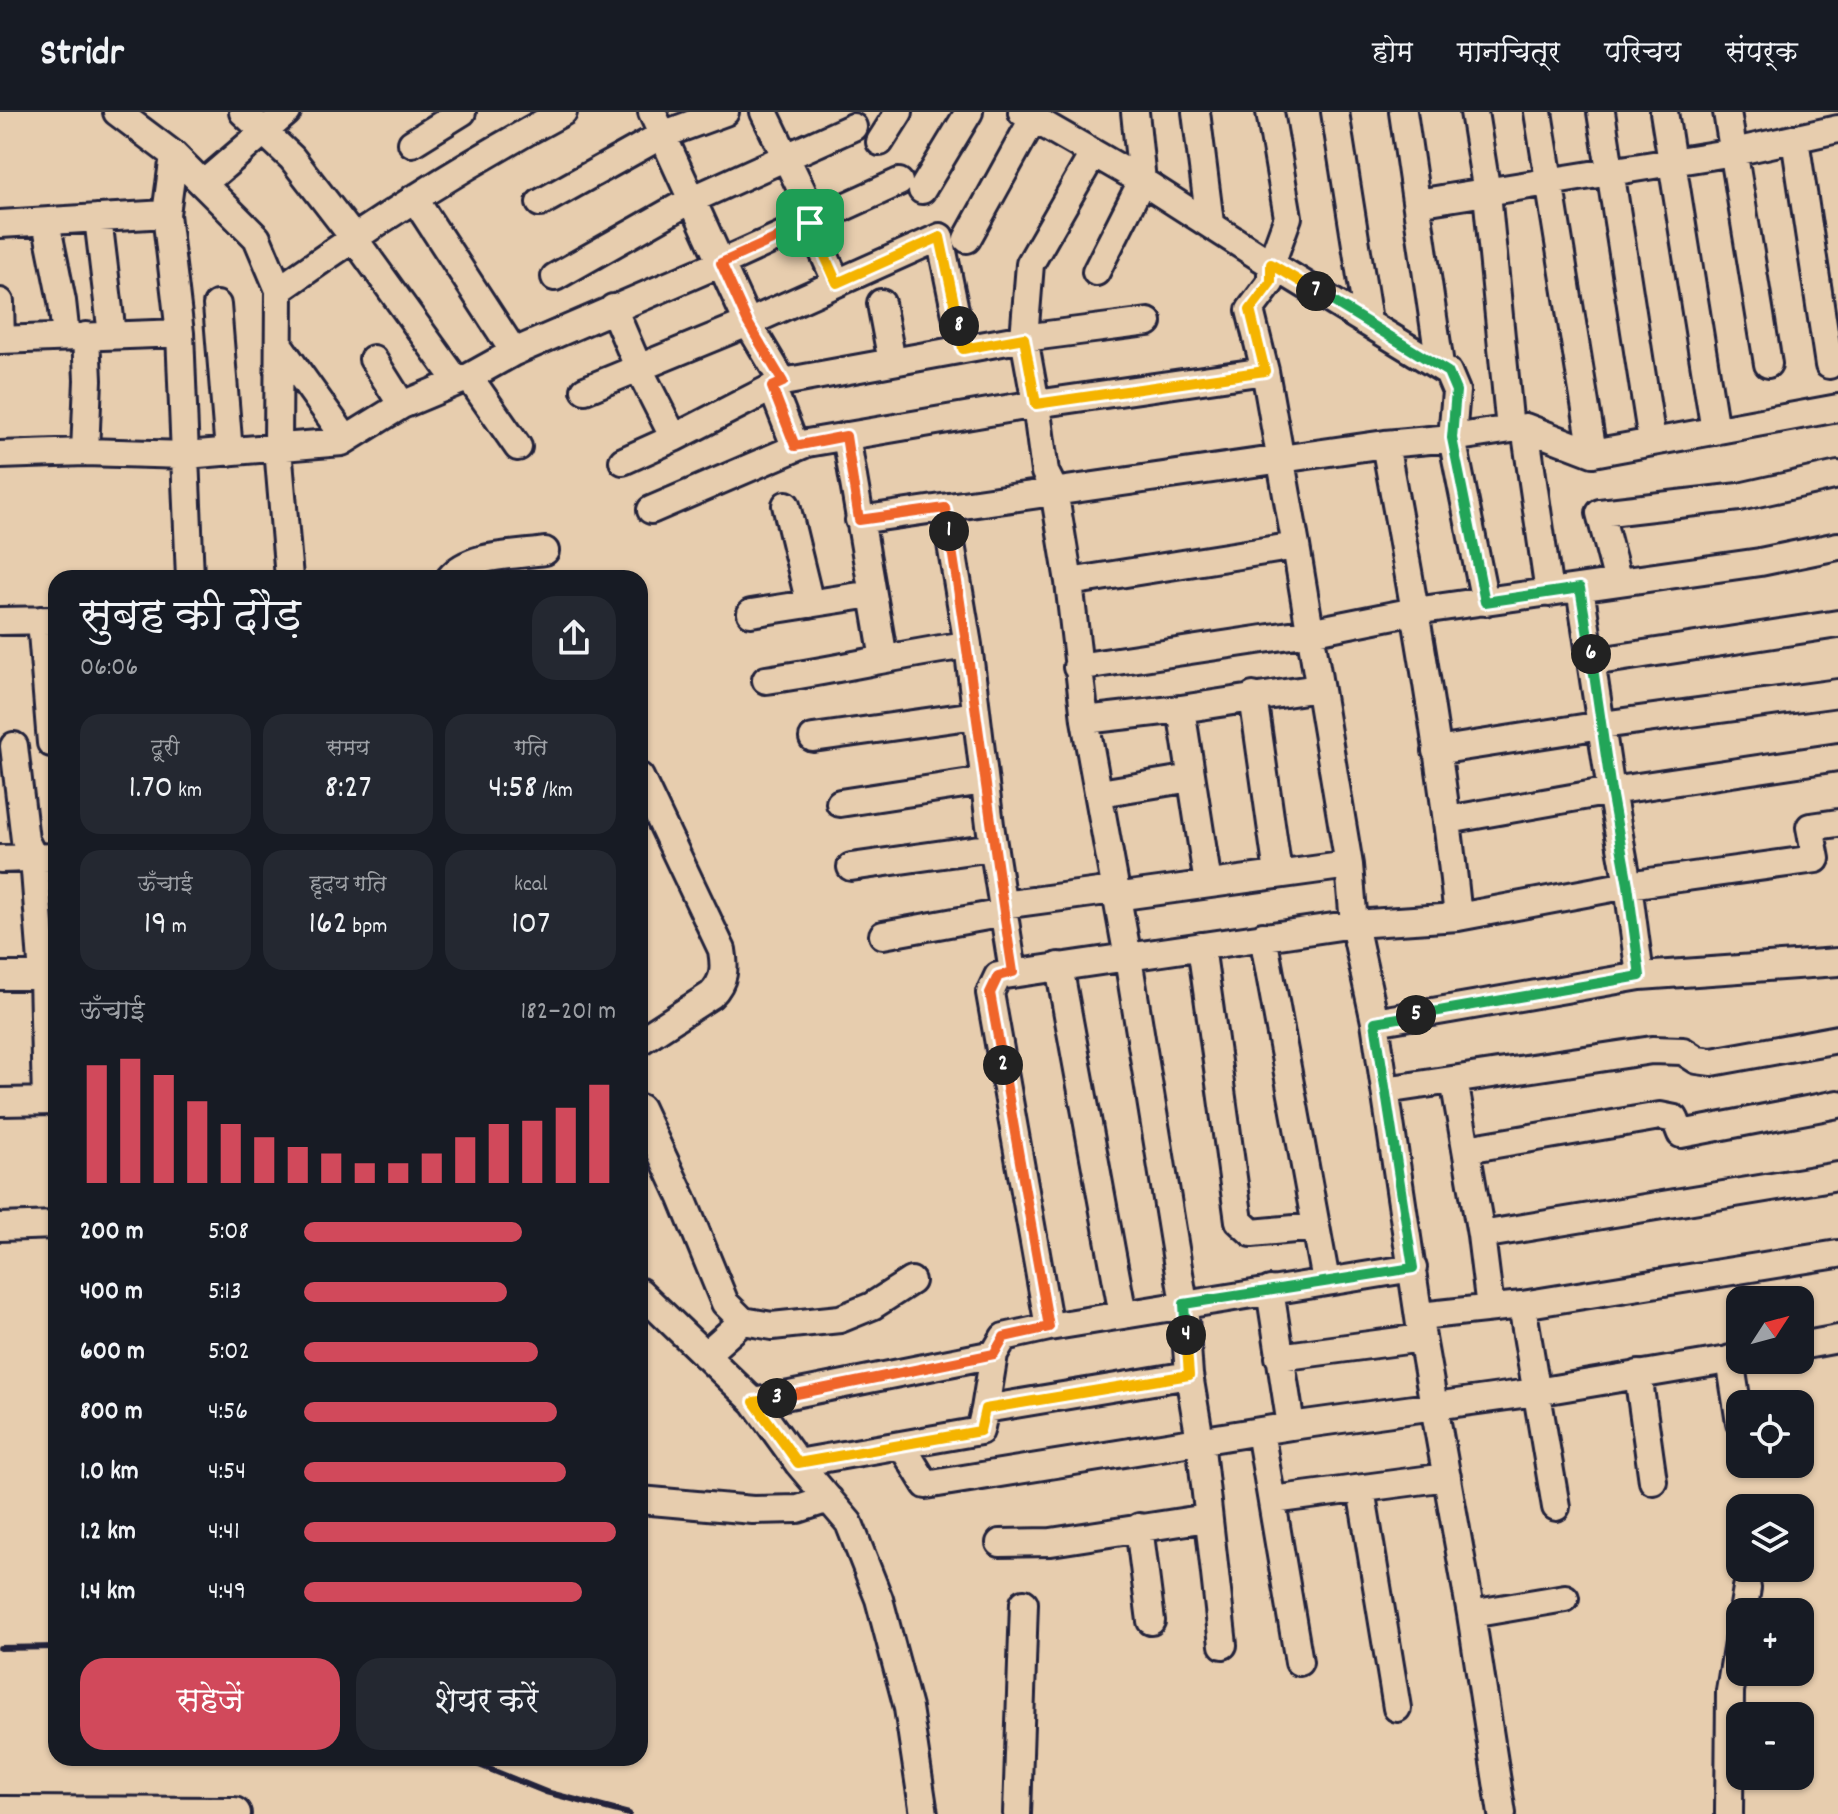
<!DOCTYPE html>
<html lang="hi">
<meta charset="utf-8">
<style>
body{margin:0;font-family:Dekko,"Playpen Sans Deva",sans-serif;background:#242831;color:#f1f3f6;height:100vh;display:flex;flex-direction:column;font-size:30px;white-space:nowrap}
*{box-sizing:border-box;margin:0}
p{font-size:26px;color:#9ea1a6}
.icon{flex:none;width:44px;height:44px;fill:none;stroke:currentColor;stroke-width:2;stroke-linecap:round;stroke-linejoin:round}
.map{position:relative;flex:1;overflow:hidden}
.drawer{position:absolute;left:48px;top:458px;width:600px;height:1196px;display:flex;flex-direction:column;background:#171b24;border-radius:24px;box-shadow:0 2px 6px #0004}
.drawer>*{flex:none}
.needle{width:52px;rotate:54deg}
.buttons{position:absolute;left:1726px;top:1174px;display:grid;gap:16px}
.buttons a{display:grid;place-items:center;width:88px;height:88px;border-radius:16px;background:#171b24;box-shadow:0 2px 6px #0004;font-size:40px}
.pin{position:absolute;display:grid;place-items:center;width:68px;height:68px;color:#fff;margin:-34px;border-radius:16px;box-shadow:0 4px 12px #0006}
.km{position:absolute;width:40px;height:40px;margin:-20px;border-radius:50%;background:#222;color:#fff;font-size:22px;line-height:40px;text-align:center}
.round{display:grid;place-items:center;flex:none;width:84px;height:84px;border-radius:24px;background:#242831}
.summary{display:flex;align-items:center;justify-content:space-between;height:136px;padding:0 32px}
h1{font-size:44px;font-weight:600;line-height:60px}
.figures{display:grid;grid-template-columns:repeat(3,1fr);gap:12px;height:136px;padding:8px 32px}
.figures div{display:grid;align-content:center;border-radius:20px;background:#242831;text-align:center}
.figures b{font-size:34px;font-weight:600}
.figures small{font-size:22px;font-weight:400}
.figures p{font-size:22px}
.chart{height:224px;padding:16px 32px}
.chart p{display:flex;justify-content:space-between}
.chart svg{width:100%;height:144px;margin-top:8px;stroke:#d1495b;stroke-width:6}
.button{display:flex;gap:16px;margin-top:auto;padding:16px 32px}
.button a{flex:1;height:92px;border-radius:24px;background:#d1495b;color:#fff;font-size:32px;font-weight:600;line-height:92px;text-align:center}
.button a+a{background:#242831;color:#f1f3f6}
ul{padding:0 32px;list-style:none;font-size:26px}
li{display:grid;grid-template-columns:128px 96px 1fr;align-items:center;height:60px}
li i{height:20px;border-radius:10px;background:#d1495b}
header{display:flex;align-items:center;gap:48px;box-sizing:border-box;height:112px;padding:0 40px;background:#171b24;border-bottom:2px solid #363941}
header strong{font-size:38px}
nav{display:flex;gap:44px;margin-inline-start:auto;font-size:28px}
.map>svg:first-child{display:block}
</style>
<header>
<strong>Stridr</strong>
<nav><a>होम</a><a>मानचित्र</a><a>परिचय</a><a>संपर्क</a></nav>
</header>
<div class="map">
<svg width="1838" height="1702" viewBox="0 0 1838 1702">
<rect width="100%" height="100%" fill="#e7cdae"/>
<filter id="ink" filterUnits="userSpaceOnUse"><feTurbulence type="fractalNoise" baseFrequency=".0125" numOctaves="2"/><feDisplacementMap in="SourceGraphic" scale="16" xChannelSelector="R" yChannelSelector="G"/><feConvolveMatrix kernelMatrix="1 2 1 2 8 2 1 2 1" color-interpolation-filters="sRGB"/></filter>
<g filter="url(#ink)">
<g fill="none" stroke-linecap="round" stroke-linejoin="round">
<g stroke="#22223b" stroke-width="32">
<path id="minor" d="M117,0L174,43L257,126L279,178L278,336L289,466
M243,0L292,46L353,125L456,268
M764,0L816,108
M1022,0L1142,69L1271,152L1448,260L1456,279L1452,326L1485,490
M1196,0L1210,111
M1270,0L1288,105L1271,152V170L1250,198L1265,259L1296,434L1349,753L1354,812L1375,910L1422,1226L1471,1502L1502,1702
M1335,0L1368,209
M1403,0L1440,253
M1474,0L1487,81L1509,307L1513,317
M1538,0L1593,341
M1601,0L1652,329
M1664,0L1715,319
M1727,0L1768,252
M1795,27L1829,253
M880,30L899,0
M412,31L462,0
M1093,42L1030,152L1024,226L1036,292L1045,360L1054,378L1069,470L1085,608L1128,846L1184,1192L1189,1263L1200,1328L1223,1533
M174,43L166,102L180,221L190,466
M203,72L287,0
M922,78L969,0
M414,86L514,240L721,151L899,70
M540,91L662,23L725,0
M1417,91L1734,40L1838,17
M98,106L112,223
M46,110L62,189L66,225
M810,111L837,171
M0,112L166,102
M967,127L1033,7
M1096,160L1142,69L1135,0
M555,165L691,88L853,15
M279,178C370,113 464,53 563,0
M0,190L1,228
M881,191L892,250
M217,193L229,340
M613,196L639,257L674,326
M0,228L180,221
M279,233L346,327
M373,247L402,293
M469,265L518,335
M783,270L1024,226L1148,210
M772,275L795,334
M585,278L748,211L940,125L963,237
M1525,315L1549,481
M846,324L884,547
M1385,332C1414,489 1442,646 1458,805
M85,340L88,268L86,224
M0,343L85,340L186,343L342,330L402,293L469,265L514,240
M623,349L674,326L783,270L748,211L652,0
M786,393L810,492
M945,396L968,533
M651,398L807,331L1036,292L1265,259
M859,408L1385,332L1452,326L1525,315L1593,341L1838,296
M450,466C470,441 515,444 545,439
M1069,470L1296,434
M1618,470L1600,401L1739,385L1838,363
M1580,476L1611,679L1628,773L1640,864
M751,501L872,482
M41,508L51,631
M0,509L56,508
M1592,550L1838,512
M1077,555L1310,520L1415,499L1760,450L1838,434
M766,568C834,559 900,542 968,533L990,713L1013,860
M1253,584L1278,762
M1181,597L1208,772
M1085,608L1181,597L1318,576
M813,626L976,603
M14,634L25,728L34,746L43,864L46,989
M1436,639L1602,613L1838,581
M640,665L722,838C725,856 725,869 711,883L640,929
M1100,681L1191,666
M840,691L984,669
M1448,708L1611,679L1838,645
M0,747L56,745
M851,755L993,735
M1115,785L1349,753
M1002,793L1114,778
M883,823L1004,801
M1263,824L1326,1169
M1201,834L1239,1109L1252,1121L1316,1115
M1059,854L1123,1203
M0,864H56
M1375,910L1640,864L1838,850
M1454,968L1481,1123L1490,1196
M1385,978L1652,938L1683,939L1697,948L1712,950L1838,927
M0,990L56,989
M640,996L682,1086L725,1191L743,1209L772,1214L840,1207L872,1194L911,1169
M1467,1037L1660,1004L1675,1007L1681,1022L1838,992
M0,1115L56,1113
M1481,1123L1838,1064
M1270,1178L1291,1314
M640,1180L754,1290L798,1351L849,1411L879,1487L908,1596L924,1702
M1522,1193L1556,1395
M1420,1204L1522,1193L1838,1142
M1049,1215L990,881L998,864L1354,812L1458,805L1628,773L1816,747L1810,715L1838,711
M1800,1234L1838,1227
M705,1243L743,1209
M1279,1245L1422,1226
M1730,1247L1740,1311
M1638,1262L1653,1369
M754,1290L994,1242L1004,1225L1049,1215L1413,1156
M985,1297L994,1242
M1260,1319L1299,1550
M902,1334L926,1373L1291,1314L1536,1280L1740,1246
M798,1351L980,1319L985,1297L1189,1263
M1361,1377L1397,1596
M640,1388L753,1398L798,1397L829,1387
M1273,1388L1447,1365
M1139,1415L1151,1509
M1000,1431L1051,1430L1207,1406
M1743,1500L1747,1476
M1471,1502L1565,1486
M1017,1702L1024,1491
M1729,1702L1730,1579L1740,1519"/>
</g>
<g stroke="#22223b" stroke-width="38">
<path id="major" d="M0,1701L234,1702"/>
</g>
<use href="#minor" stroke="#e7cdae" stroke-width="26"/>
<use href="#major" stroke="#e7cdae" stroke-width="32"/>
<path stroke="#22223b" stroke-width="6" d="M0,1536L56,1535
M462,1646L546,1680L629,1702"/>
</g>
</g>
<g fill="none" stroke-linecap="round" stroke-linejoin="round" filter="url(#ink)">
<g stroke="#fff" stroke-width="16">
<path id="split-1" d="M810,111L721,151L748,211L783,270L772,275L795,334L846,324L859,408L945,396L949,419"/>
</g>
<g stroke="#fff" stroke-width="16">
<path id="split-2" d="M949,419C973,566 990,713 1013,860L998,864L990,881L1003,953"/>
</g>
<g stroke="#fff" stroke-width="16">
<path id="split-3" d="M777,1286L994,1242L1004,1225L1049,1215L1003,953"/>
</g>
<g stroke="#fff" stroke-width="16">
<path id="split-4" d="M777,1286L754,1290L798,1351L980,1319L985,1297L1189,1263L1186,1223"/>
</g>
<g stroke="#fff" stroke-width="16">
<path id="split-5" d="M1186,1223L1184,1192L1413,1156L1375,910L1416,903"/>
</g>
<g stroke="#fff" stroke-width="16">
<path id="split-6" d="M1416,903L1640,864L1628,773L1611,679L1591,542"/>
</g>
<g stroke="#fff" stroke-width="16">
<path id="split-7" d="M1316,179L1448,260L1456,279L1452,326L1485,490L1580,476L1591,542"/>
</g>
<g stroke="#fff" stroke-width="16">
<path id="split-8" d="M959,214L963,237L1024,226L1036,292L1265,259L1250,198L1271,170V152L1316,179"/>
</g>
<g stroke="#fff" stroke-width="16">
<path id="split-9" d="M810,111L837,171L940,125L959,214"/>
</g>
<use href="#split-1" stroke="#f0652b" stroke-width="10"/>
<use href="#split-2" stroke="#f0652b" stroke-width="10"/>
<use href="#split-3" stroke="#f0652b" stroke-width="10"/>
<use href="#split-4" stroke="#f5b400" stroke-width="10"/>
<use href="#split-5" stroke="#22a559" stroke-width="10"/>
<use href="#split-6" stroke="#22a559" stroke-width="10"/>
<use href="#split-7" stroke="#22a559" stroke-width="10"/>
<use href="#split-8" stroke="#f5b400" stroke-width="10"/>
<use href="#split-9" stroke="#f5b400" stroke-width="10"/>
</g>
</svg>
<div class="buttons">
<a><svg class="needle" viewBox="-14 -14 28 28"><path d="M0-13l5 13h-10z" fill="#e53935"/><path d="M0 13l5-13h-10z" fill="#9ea1a6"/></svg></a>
<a><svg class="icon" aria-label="locate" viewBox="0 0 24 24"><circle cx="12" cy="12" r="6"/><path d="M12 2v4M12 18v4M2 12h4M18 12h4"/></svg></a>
<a><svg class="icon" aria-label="layers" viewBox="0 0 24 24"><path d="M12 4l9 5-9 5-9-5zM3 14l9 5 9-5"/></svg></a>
<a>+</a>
<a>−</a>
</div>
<div class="pin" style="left:810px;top:111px;background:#1e9e55"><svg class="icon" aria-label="arrive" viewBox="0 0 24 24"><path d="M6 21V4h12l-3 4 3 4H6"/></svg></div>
<b class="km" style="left:949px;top:419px">1</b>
<b class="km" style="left:1003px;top:953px">2</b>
<b class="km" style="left:777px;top:1286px">3</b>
<b class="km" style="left:1186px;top:1223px">4</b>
<b class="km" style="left:1416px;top:903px">5</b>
<b class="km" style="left:1591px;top:542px">6</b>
<b class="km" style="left:1316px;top:179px">7</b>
<b class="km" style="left:959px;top:214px">8</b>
<section class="drawer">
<div class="summary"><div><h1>सुबह की दौड़</h1><p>06:06</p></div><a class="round"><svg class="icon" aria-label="share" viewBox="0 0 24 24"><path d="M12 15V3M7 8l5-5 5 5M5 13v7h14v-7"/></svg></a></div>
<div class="figures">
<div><p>दूरी</p><b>1.70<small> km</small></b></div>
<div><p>समय</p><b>8:27</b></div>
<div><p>गति</p><b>4:58<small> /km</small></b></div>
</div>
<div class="figures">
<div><p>ऊँचाई</p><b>19<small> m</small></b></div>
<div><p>हृदय गति</p><b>162<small> bpm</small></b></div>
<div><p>kcal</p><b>107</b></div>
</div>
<div class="chart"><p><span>ऊँचाई</span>182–201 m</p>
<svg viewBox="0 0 160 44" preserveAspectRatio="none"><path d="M5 44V8M15 44V6M25 44V11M35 44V19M45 44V26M55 44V30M65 44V33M75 44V35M85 44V38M95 44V38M105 44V35M115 44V30M125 44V26M135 44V25M145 44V21M155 44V14"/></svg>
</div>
<ul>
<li><b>200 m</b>5:08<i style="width:70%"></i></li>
<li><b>400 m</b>5:13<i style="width:65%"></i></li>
<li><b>600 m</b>5:02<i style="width:75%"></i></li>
<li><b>800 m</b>4:56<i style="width:81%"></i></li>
<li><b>1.0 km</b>4:54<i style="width:84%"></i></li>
<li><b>1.2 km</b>4:41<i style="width:100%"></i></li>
<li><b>1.4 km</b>4:49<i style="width:89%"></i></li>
</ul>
<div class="button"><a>सहेजें</a><a>शेयर करें</a></div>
</section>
</div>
